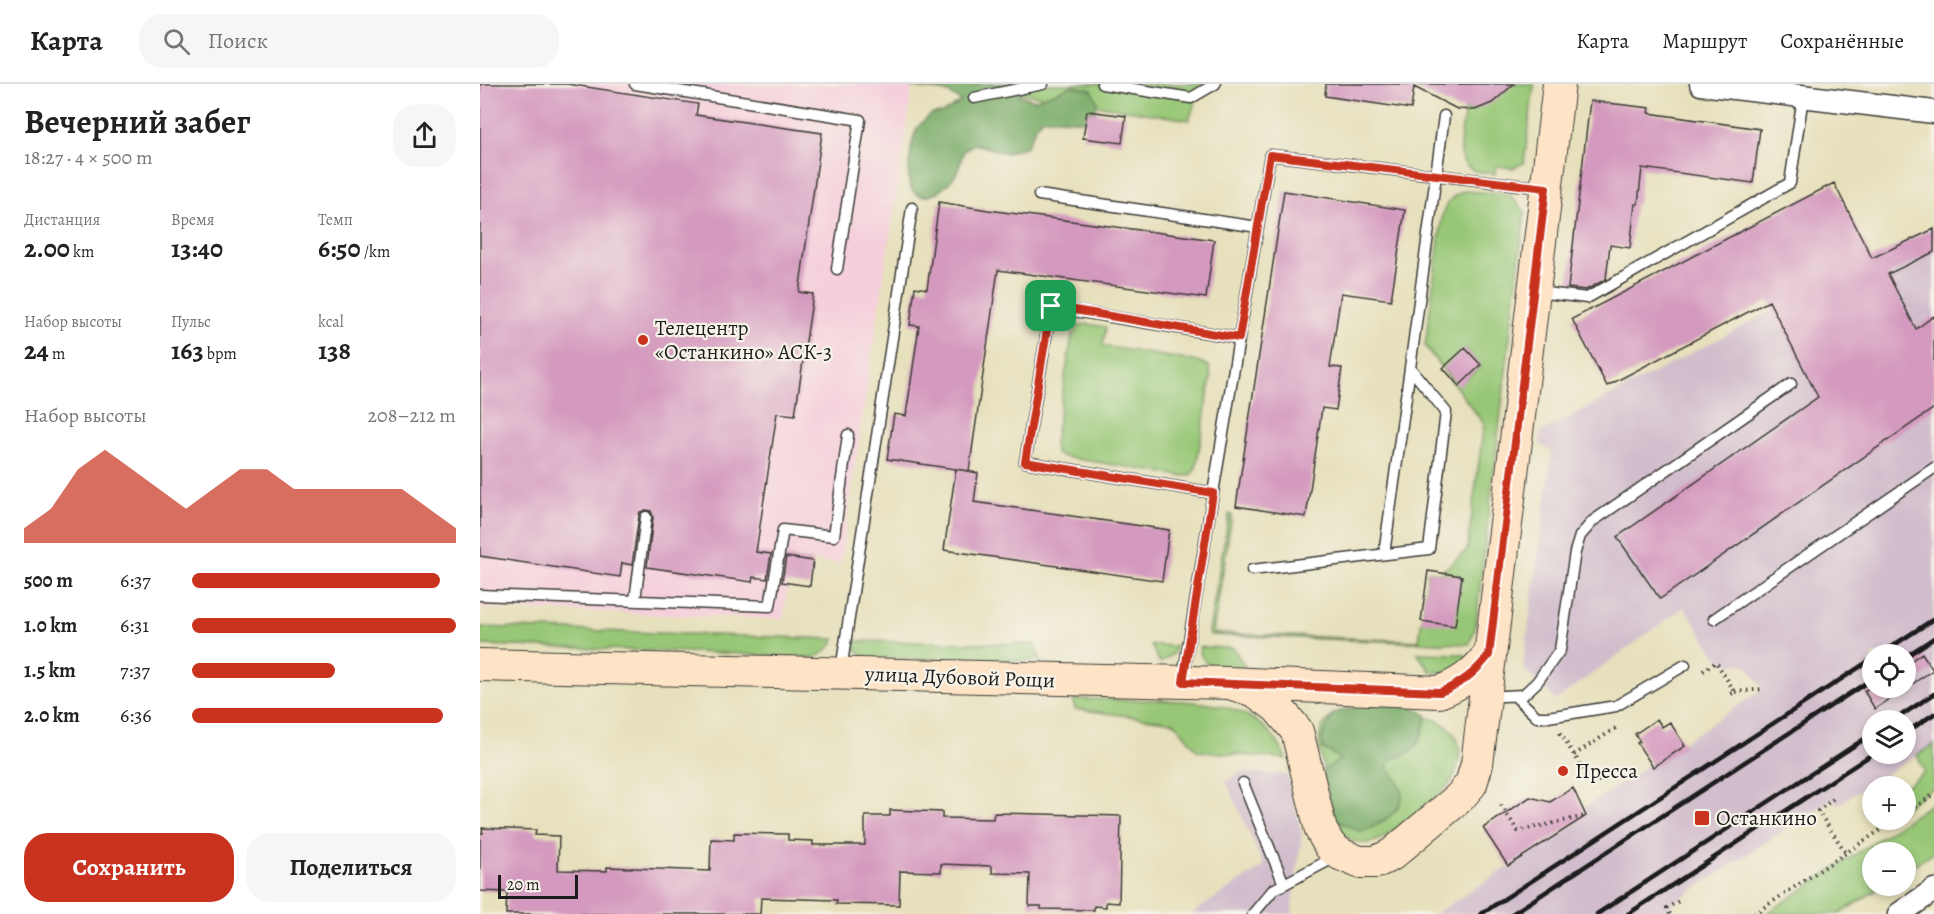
<!DOCTYPE html>
<html lang="ru">
<meta charset="utf-8">
<style>
body{margin:0;font-family:Alegreya,serif;background:#f6f6f6;color:#222;height:100vh;display:flex;flex-direction:column;font-size:22px;white-space:nowrap}
*{box-sizing:border-box;margin:0}
p{font-size:20px;color:#767676}
.icon{flex:none;width:33px;height:33px;fill:none;stroke:currentColor;stroke-width:2;stroke-linecap:round;stroke-linejoin:round}
.map{position:relative;flex:1;overflow:hidden}
.sheet{display:flex;flex-direction:column;background:#fff;width:480px}
.sheet>*{flex:none}
.buttons{position:absolute;left:1382px;top:560px;display:grid;gap:12px}
.buttons a{display:grid;place-items:center;width:54px;height:54px;border-radius:50%;background:#fff;box-shadow:0 3px 9px #0003;font-size:30px}
.scale{position:absolute;left:18px;bottom:15px;width:80px;box-sizing:border-box;padding-left:6px;border:3px solid #1c1c1c;border-top:0;font-size:16px;line-height:21px;white-space:nowrap;color:#1c1c1c;-webkit-text-stroke:4px #f7f3e8;paint-order:stroke}
.pin{position:absolute;display:grid;place-items:center;width:51px;height:51px;color:#fff;margin:-26px;border-radius:12px;box-shadow:0 3px 9px #0006}
.round{display:grid;place-items:center;flex:none;width:63px;height:63px;border-radius:24px;background:#f6f6f6}
.headline{display:flex;align-items:center;justify-content:space-between;height:102px;padding:0 24px}
h1{font-size:33px;font-weight:700;line-height:45px}
.metrics{display:grid;grid-template-columns:repeat(3,1fr);gap:9px;height:102px;padding:6px 24px}
.metrics div{display:grid;align-content:center}
.metrics b{font-size:26px;font-weight:700}
.metrics small{font-size:16px;font-weight:400}
.metrics p{font-size:16px}
.chart{height:168px;padding:12px 24px}
.chart p{display:flex;justify-content:space-between}
.chart svg{width:100%;height:108px;margin-top:6px;fill:#c8321e;opacity:.7}
.action{display:flex;gap:12px;margin-top:auto;padding:12px 24px}
.action a{flex:1;height:69px;border-radius:24px;background:#c8321e;color:#fff;font-size:24px;font-weight:700;line-height:69px;text-align:center}
.action a+a{background:#f6f6f6;color:#222}
ul{padding:0 24px;list-style:none;font-size:20px}
li{display:grid;grid-template-columns:96px 72px 1fr;align-items:center;height:45px}
li i{height:15px;border-radius:8px;background:#c8321e}
header{display:flex;align-items:center;gap:36px;box-sizing:border-box;height:84px;padding:0 30px;background:#fff;border-bottom:2px solid #e0e0e0}
header strong{font-size:28px}
nav{display:flex;gap:33px;margin-inline-start:auto;font-size:21px}
.search{width:420px;height:54px;background:#f6f6f6;display:flex;align-items:center;gap:15px;box-sizing:border-box;padding:0 21px;border-radius:24px;color:#767676;font-size:22px}
main{display:flex;flex:1;min-height:0}
.map>svg:first-child{display:block}
</style>
<header>
<strong>Карта</strong>
<div class="search"><svg class="icon" aria-label="search" viewBox="0 0 24 24"><circle cx="10" cy="10" r="6"/><path d="M15 15l6 6"/></svg>Поиск</div>
<nav><a>Карта</a><a>Маршрут</a><a>Сохранённые</a></nav>
</header>
<main>
<section class="sheet">
<div class="headline"><div><h1>Вечерний забег</h1><p>18:27 · 4 × 500 m</p></div><a class="round"><svg class="icon" aria-label="share" viewBox="0 0 24 24"><path d="M12 15V3M7 8l5-5 5 5M5 13v7h14v-7"/></svg></a></div>
<div class="metrics">
<div><p>Дистанция</p><b>2.00<small> km</small></b></div>
<div><p>Время</p><b>13:40</b></div>
<div><p>Темп</p><b>6:50<small> /km</small></b></div>
</div>
<div class="metrics">
<div><p>Набор высоты</p><b>24<small> m</small></b></div>
<div><p>Пульс</p><b>163<small> bpm</small></b></div>
<div><p>kcal</p><b>138</b></div>
</div>
<div class="chart"><p><span>Набор высоты</span>208–212 m</p>
<svg viewBox="0 0 160 44" preserveAspectRatio="none"><path d="M0 44V38L10 30L20 14L30 6L40 14L50 22L60 30L70 22L80 14L90 14L100 22L110 22L120 22L130 22L140 22L150 30L160 38V44z"/></svg>
</div>
<ul>
<li><b>500 m</b>6:37<i style="width:94%"></i></li>
<li><b>1.0 km</b>6:31<i style="width:100%"></i></li>
<li><b>1.5 km</b>7:37<i style="width:54%"></i></li>
<li><b>2.0 km</b>6:36<i style="width:95%"></i></li>
</ul>
<div class="action"><a>Сохранить</a><a>Поделиться</a></div>
</section>
<div class="map">
<svg width="1454" height="830" viewBox="0 0 1454 830">
<rect width="100%" height="100%" fill="#f7f3e8"/>
<filter id="ink" filterUnits="userSpaceOnUse"><feTurbulence type="fractalNoise" baseFrequency=".0167" numOctaves="2"/><feDisplacementMap in="SourceGraphic" scale="12" xChannelSelector="R" yChannelSelector="G"/><feConvolveMatrix kernelMatrix="1 2 1 2 8 2 1 2 1" color-interpolation-filters="sRGB"/></filter>
<filter id="wash" filterUnits="userSpaceOnUse"><feTurbulence type="fractalNoise" baseFrequency=".008" numOctaves="4" result="noise"/><feDisplacementMap in="SourceGraphic" scale="24" xChannelSelector="R" yChannelSelector="G"/><feGaussianBlur stdDeviation="1.35" result="paint"/><feColorMatrix in="noise" values="0 0 0 0 0 0 0 0 0 0 0 0 0 0 0 0 0 1.4 0 .05"/><feComposite in="paint" operator="in"/></filter>
<g filter="url(#wash)">
<rect width="100%" height="100%" fill="#e6e0bc"/>
<path fill="#f5cfdb" d="M0,0H433L360,480L312,473L303,535L0,524Z"/>
<path fill="#d1bdcc" fill-rule="evenodd" d="M1454,142V660L1357,721L1352,715L1190,821L1193,830H955L1106,733L1103,725L1283,605L1267,581L1246,579L1235,570L1204,523L1076,616L1043,584L1072,368L1060,360L1061,348ZM1392,570H1425V603H1392ZM1392,636H1425V669H1392Z
M761,688L808,691L822,751L812,822L813,830H711L784,782L746,697Z"/>
<path fill="#97c776" stroke="#5a7249" stroke-width="1.5" fill-rule="evenodd" d="M483,0H722L709,36Z
M1024,0H1054L1044,79L1033,84L1016,82L1015,90C1007,89 998,89 991,85C972,75 983,42 985,26H995Z
M985,107L1029,110L1045,128L995,545L989,560L730,551L729,548L749,430L752,431L733,549L939,557L948,487L960,489L987,466L1004,340L945,262L962,133C966,118 971,112 985,107ZM985,264L1001,282L979,301Z
M608,240L626,243L623,262L720,278L729,282L731,293L716,384L711,391L703,392L585,373L576,370L574,360L592,251L597,242Z
M0,543L355,555C349,566 343,571 331,574L242,569L0,561Z
M373,557L554,560L561,577L389,574C380,570 375,567 373,557Z
M671,561L696,562L693,570L680,579Z
M719,563L753,564L766,584C744,584 723,590 719,563Z
M937,569L983,570L991,578L973,588H951Z
M593,615C620,615 646,616 672,616C724,617 783,618 806,675L718,667L694,638L595,625Z
M856,629L942,632C970,638 986,654 977,684C974,691 972,698 966,704C955,716 940,726 926,736C916,744 905,755 892,758C883,761 868,757 863,749C852,736 843,680 839,661C839,645 843,638 856,629Z
M1454,660V703L1425,723V703L1445,688L1437,671Z
M1454,718V768L1425,787V768H1392V801H1404L1360,830H1286Z"/>
<path fill="#79ac67" stroke="#4a6442" stroke-width="1.5" d="M425,0H551L538,11L555,16L592,2L612,6L617,17L615,28L607,37L563,34L556,42L547,62L526,69L494,60L484,66C482,73 480,82 477,88C470,101 446,123 432,106C424,97 432,52 438,43C442,38 447,34 452,30L463,29L481,18C464,0 446,10 425,0Z
M895,620C911,621 934,620 946,631C946,638 944,644 942,650C936,668 930,669 913,674L907,683C912,690 921,699 922,707C925,728 897,742 881,748L854,735L842,687L860,676L857,672L843,665L842,654L853,630L863,626Z"/>
<g id="blocks">
<path fill="#d499be" d="M0,0H87L218,20L216,31L342,49L319,208L333,210L315,331L297,329L276,468L291,470L287,495L273,493L272,498L167,483L173,433L171,427L166,426L160,428L159,432L152,481L142,479L140,493L0,472Z
M846,0H1034L1012,19L995,26L977,25L934,3L931,25L845,12Z
M1110,17L1170,24L1169,29L1280,45L1273,99L1162,84L1158,120H1155L1150,164L1130,161L1126,195L1106,206L1088,204Z
M607,27L646,32L642,59L603,54Z
M1354,99L1392,174L1454,145V168L1408,190L1436,245L1454,232V324L1180,515L1137,453L1338,313L1289,217L1127,302L1092,235Z
M804,107L925,126L911,216L861,209L850,283L862,284L856,326L842,324L826,433L756,422Z
M459,118L508,126L734,156L726,214L518,186L489,387L407,375L414,330L426,332L439,242L430,241L435,203L447,205Z
M985,264L1001,281L979,302L963,284Z
M476,385L498,389L494,418L689,446L682,497L464,466Z
M306,473L333,477L330,502L302,498Z
M948,487L982,492L975,542L941,537Z
M1442,569L1453,586L1395,625L1384,607L1392,602L1425,603V581Z
M1177,635L1182,643L1190,638L1205,662L1173,683L1157,659L1160,658L1155,650Z
M1093,704L1106,732L1028,782L1003,744L1050,713L1070,718Z
M410,726L462,728V734L513,735L514,729L641,732L639,819L626,818V823L614,822V826L561,825V822H549L550,790L512,789V782L461,780V788L420,787L419,821L356,820L357,816L281,814L280,830H26L27,808L0,807V749H3L2,744L56,746L55,751L79,752L78,786L127,787V783L230,787L231,755L254,756V749L308,750V756L333,757V761H385V732H410Z"/>
</g>
</g>
<g filter="url(#ink)">
<use href="#blocks" fill-opacity="0" stroke="#3a3934" stroke-width="1.5"/>
<g fill="none" stroke-linecap="round" stroke-linejoin="round">
<g stroke="#3a3934" stroke-width="13">
<path id="lane" d="M155,0L380,36L357,185
M622,0L711,14L735,0
M494,14L563,0
M559,111L778,143
M1057,208L1107,214L1310,99L1323,13
M733,409L545,378L571,223L759,254
M904,470L930,284
M772,486L949,465L966,328L930,284L964,32
M0,511L290,522L303,446L354,452L368,351
M155,516L166,433
M1234,535L1454,384
M361,586L432,124
M703,594L733,409L790,71L1064,104
M1008,611L1023,612L1043,611L1057,598L1080,566L1095,468L1100,452L1113,437L1311,300
M1035,612L1057,633H1068L1136,622L1205,581
M763,699L804,800
M773,830L793,806L857,772"/>
</g>
<g stroke="#3a3934" stroke-width="25">
<path id="street" d="M1221,0L1454,28
M1419,830L1454,806"/>
</g>
<g stroke="#3a3934" stroke-width="34">
<path id="secondary" d="M0,581L749,599L959,608C981,600 995,589 1009,571
M749,599L775,607L797,623L817,647L841,746L850,762L860,770L879,778H896L911,771L979,714L991,700L997,680L1079,0"/>
</g>
<path stroke="#3a3934" stroke-width="4" stroke-dasharray="1.5 4.5" stroke-linecap="butt" d="M1223,587L1236,578L1255,608L1248,612
M1255,608L1283,605
M1080,649L1113,700L1121,695
M1094,671L1139,642
M1353,715L1338,727L1366,769
M1021,721L1038,747L1106,732
M1425,730L1454,710
M1190,830L1187,824L1199,817
M1274,830L1417,735"/>
<use href="#lane" stroke="#fff" stroke-width="10"/>
<use href="#street" stroke="#fff" stroke-width="22"/>
<use href="#secondary" stroke="#fee4c6" stroke-width="32"/>
<path stroke="#1c1c1c" stroke-width="4.5" d="M1400,570L1454,535
M1425,573L1454,554
M1414,636L1454,610
M1425,649L1454,630
M1001,830L1392,575
M1032,830L1392,595
M1117,830L1392,650
M1148,830L1394,669"/>
</g>
</g>
<g fill="none" stroke-linecap="round" stroke-linejoin="round" filter="url(#ink)">
<g stroke="#fff" stroke-width="12">
<path id="route" d="M790,71L1066,104L1009,571C995,589 981,600 960,608L703,598L733,409L545,378L571,222L759,254Z"/>
</g>
<use href="#route" stroke="#c8321e" stroke-width="8"/>
</g>
<g fill="#c8321e" stroke="#f7f3e8" stroke-width="2">
<circle cx="163" cy="256" r="6"/>
<circle cx="1083" cy="687" r="6"/>
<rect x="1214" y="726" width="16" height="16" rx="3"/>
</g>
<g text-anchor="middle" dominant-baseline="central" stroke-width="4.5" stroke-linejoin="round" paint-order="stroke">
<g font-size="21" fill="#1c1c1c" stroke="#f7f3e8" text-anchor="start">
<text x="175" y="244">Телецентр<tspan x="175" dy="24">«Останкино» АСК-3</tspan></text>
<text x="1095" y="687">Пресса</text>
<text x="1236" y="734">Останкино</text>
</g>
<g font-size="21" fill="#1c1c1c" stroke="#f7f3e8">
<text transform="translate(480 593) rotate(2)">улица Дубовой Рощи</text>
</g>
</g>
</svg>
<div class="buttons">
<a><svg class="icon" aria-label="locate" viewBox="0 0 24 24"><circle cx="12" cy="12" r="6"/><path d="M12 2v4M12 18v4M2 12h4M18 12h4"/></svg></a>
<a><svg class="icon" aria-label="layers" viewBox="0 0 24 24"><path d="M12 4l9 5-9 5-9-5zM3 14l9 5 9-5"/></svg></a>
<a>+</a>
<a>−</a>
</div>
<div class="scale">20 m</div>
<div class="pin" style="left:571px;top:222px;background:#1e9e55"><svg class="icon" aria-label="arrive" viewBox="0 0 24 24"><path d="M6 21V4h12l-3 4 3 4H6"/></svg></div>
</div>
</main>
